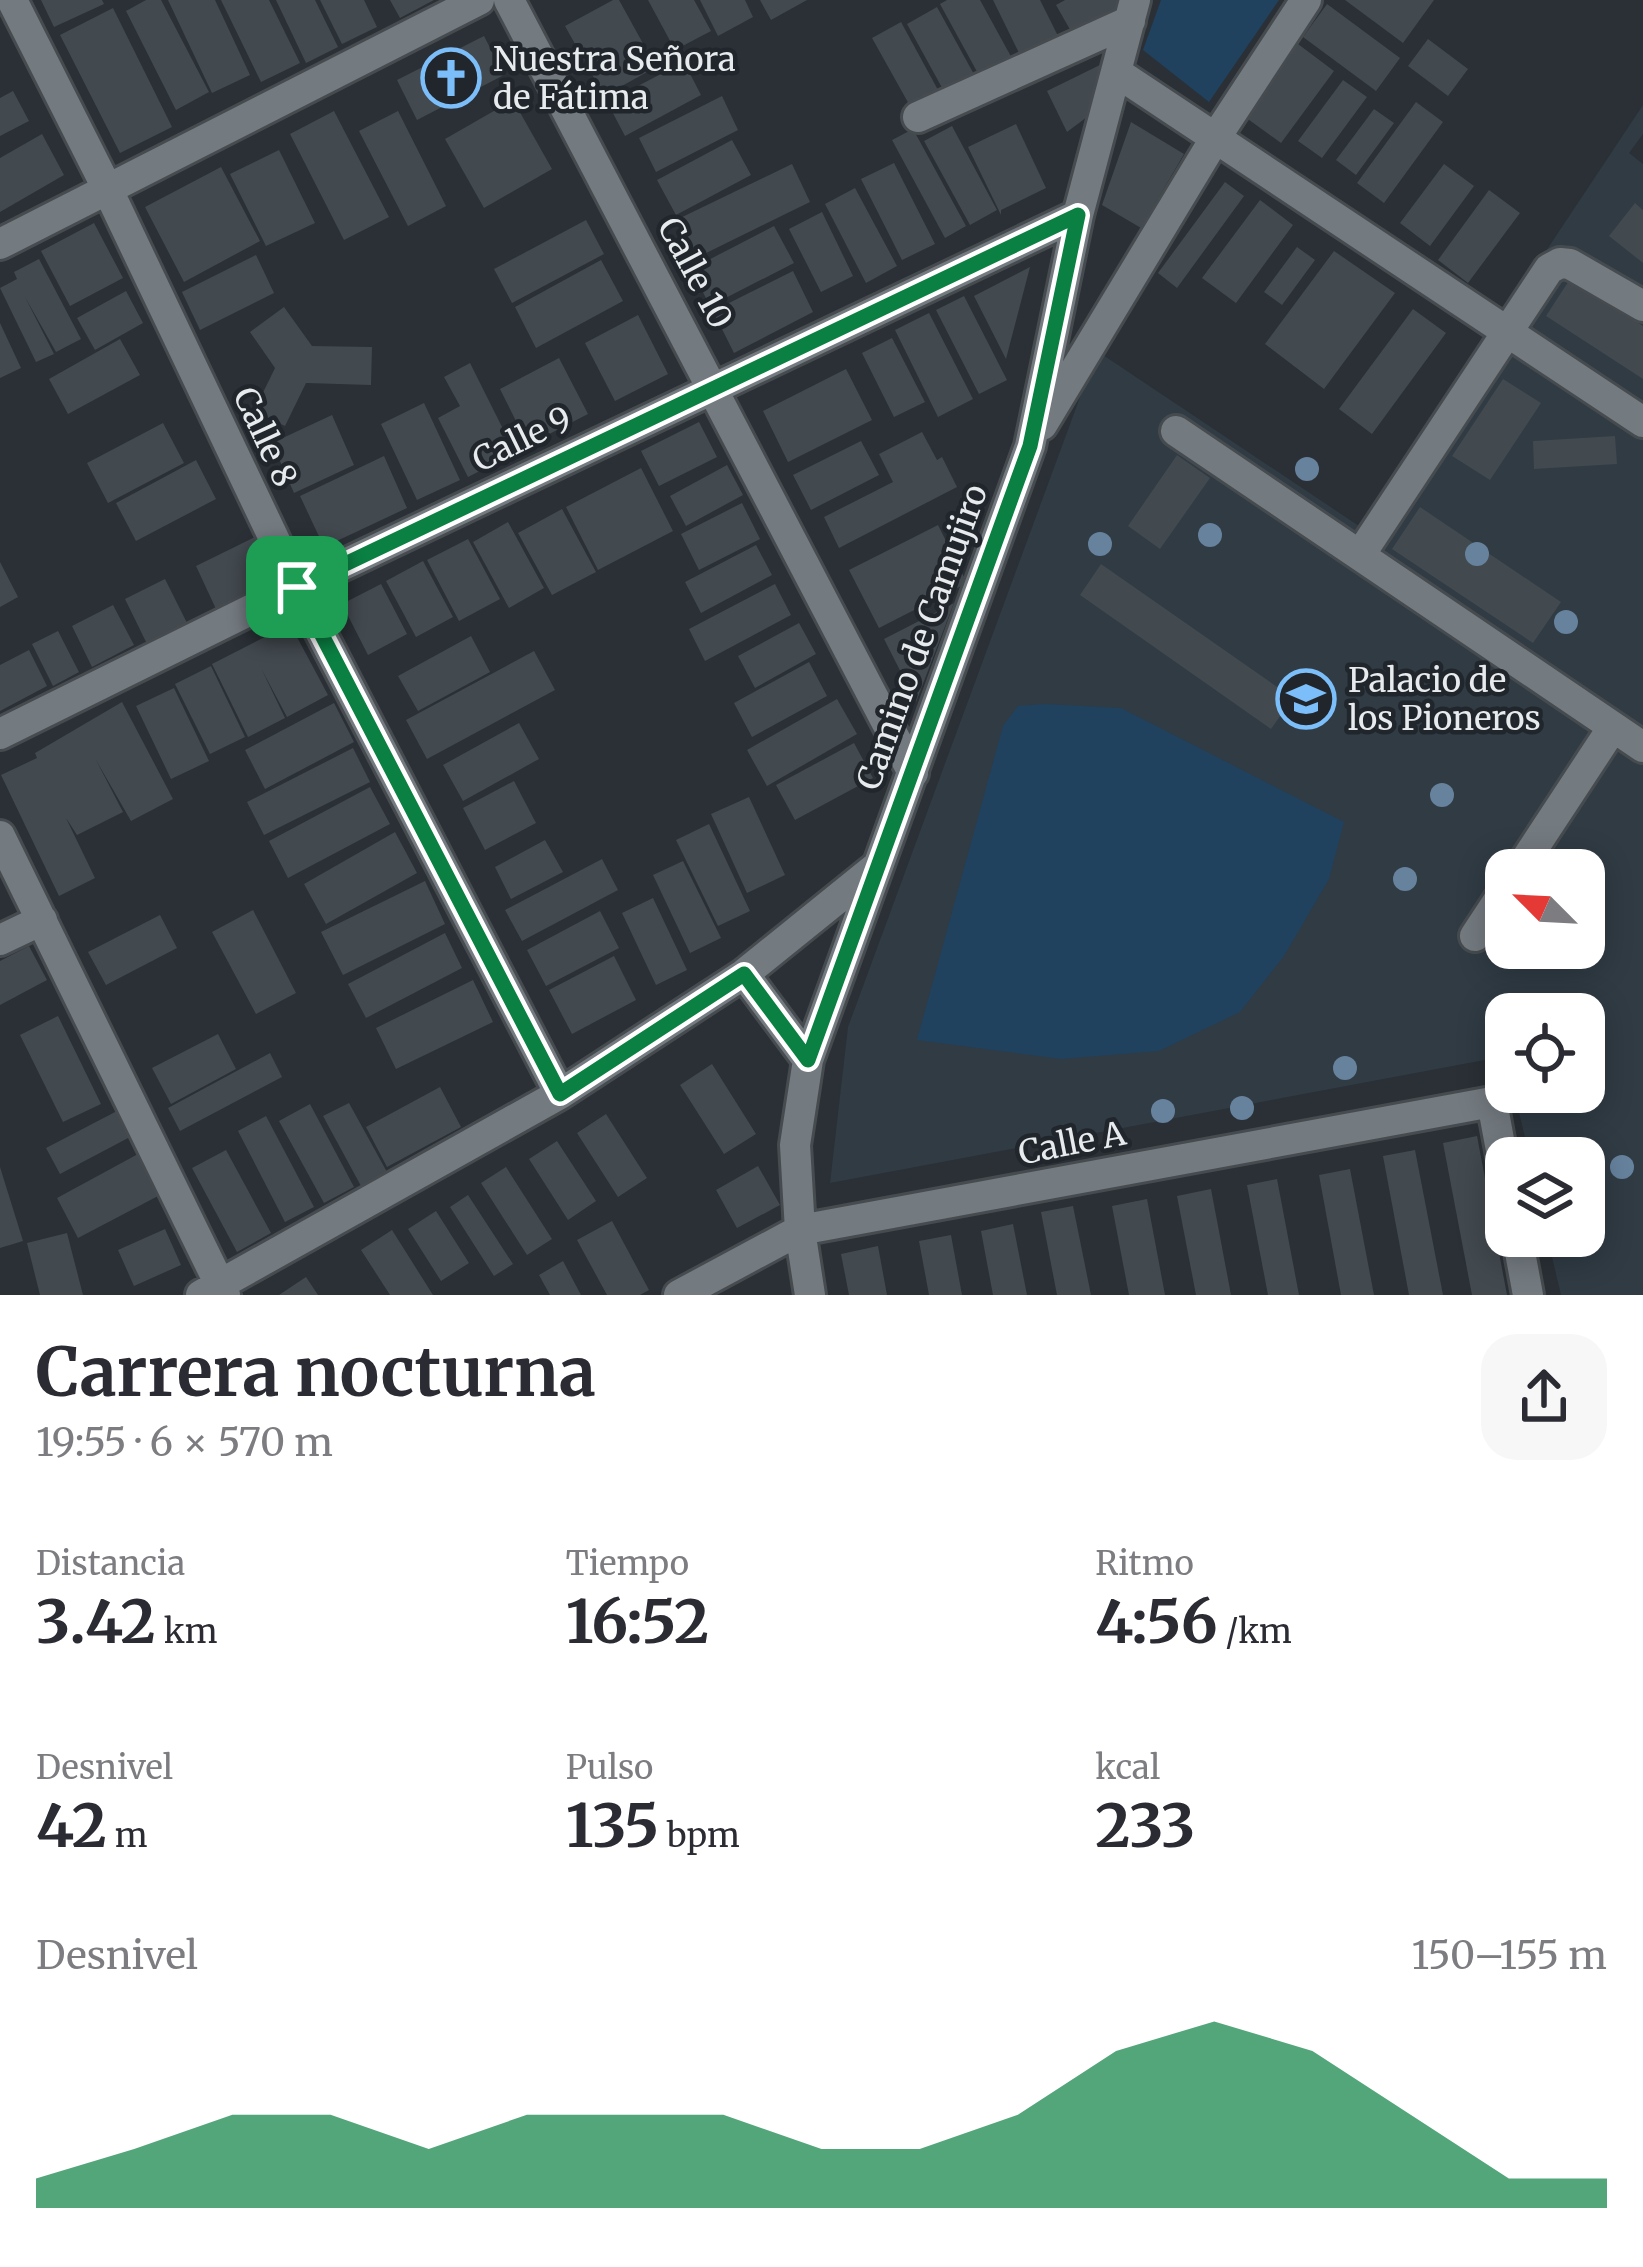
<!DOCTYPE html>
<html lang="es">
<meta charset="utf-8">
<style>
body{margin:0;font-family:Merriweather,serif;background:#f7f7f7;color:#2b2b33;height:100vh;display:flex;flex-direction:column;font-size:45px;white-space:nowrap}
*{box-sizing:border-box;margin:0}
p{font-size:39px;color:#7c7c81}
.icon{flex:none;width:66px;height:66px;fill:none;stroke:currentColor;stroke-width:2;stroke-linecap:round;stroke-linejoin:round}
.map{position:relative;height:1295px;overflow:hidden}
.sheet{display:flex;flex-direction:column;background:#fff;flex:1}
.sheet>*{flex:none}
.needle{width:78px;rotate:294deg}
.controls{position:absolute;left:1485px;top:849px;display:grid;gap:24px}
.controls a{display:grid;place-items:center;width:120px;height:120px;border-radius:24px;background:#fff;box-shadow:0 6px 30px #0003;font-size:60px}
.pin{position:absolute;display:grid;place-items:center;width:102px;height:102px;color:#fff;margin:-51px;border-radius:24px;box-shadow:0 6px 18px #0006}
.round{display:grid;place-items:center;flex:none;width:126px;height:126px;border-radius:36px;background:#f7f7f7}
.summary{display:flex;align-items:center;justify-content:space-between;height:204px;padding:0 36px}
h1{font-size:66px;font-weight:700;line-height:90px}
.metrics{display:grid;grid-template-columns:repeat(3,1fr);gap:18px;height:204px;padding:12px 36px}
.metrics div{display:grid;align-content:center}
.metrics b{font-size:60px;font-weight:700}
.metrics small{font-size:33px;font-weight:400}
.metrics p{font-size:33px}
.chart{height:336px;padding:24px 36px}
.chart p{display:flex;justify-content:space-between}
.chart svg{width:100%;height:216px;margin-top:12px;fill:#0b8043;opacity:.7}
.map>svg:first-child{display:block}
</style>
<div class="map">
<svg width="1643" height="1295" viewBox="0 0 1643 1295">
<rect width="100%" height="100%" fill="#2a3036"/>
<path fill="#303b44" fill-rule="evenodd" d="M1643,105V134L1629,153L1643,164V1295H1561L1547,1236H1584V1158H1530L1514,1092H1584V1014H1506V1056L830,1183L848,1027L1097,351L1362,528ZM1506,870H1584V948H1506Z"/>
<path fill="#20425e" d="M1161,0H1279L1209,102L1143,50Z
M1045,704L1121,708L1344,822L1329,879L1284,956L1240,1012L1159,1051L1061,1059L917,1040L1003,726L1018,706Z"/>
<path fill="#42494f" d="M41,0H102L104,4L54,27Z
M146,0H161L209,92L176,110L126,11Z
M168,0H215L250,75L212,93Z
M221,0H269L300,63L261,82Z
M276,0H315L338,47L306,63Z
M320,0H364L377,27L342,44Z
M390,0H434L400,18Z
M613,0H619L656,67L604,96L565,26Z
M648,0H694L711,31L675,50Z
M700,0H745L753,17L718,36Z
M760,0H807L771,20Z
M947,0H980L1014,62L981,79L940,4Z
M993,0H1040L1058,36L1020,55Z
M1065,0H1119L1122,5L1072,33L1056,5Z
M1345,0H1434L1403,43Z
M1327,4L1400,58L1376,91L1303,37Z
M937,7L976,78L946,95L907,24Z
M113,8L172,127L120,153L60,35Z
M901,22L938,90L910,106L872,38Z
M484,36L504,75L417,120L397,80Z
M1428,39L1468,69L1448,96L1408,66Z
M1298,44L1334,71L1281,143L1245,117Z
M684,62L701,95L625,136L607,102Z
M1106,62L1087,117L1067,132L1047,91Z
M1343,80L1367,97L1322,158L1298,141Z
M13,91L29,121L0,136V98Z
M722,96L738,130L656,172L639,138Z
M513,100L552,169L484,208L445,139Z
M1416,102L1443,122L1384,203L1357,183Z
M1374,109L1394,123L1356,175L1336,160Z
M334,111L389,217L344,240L290,134Z
M398,111L446,206L408,226L359,131Z
M1131,122L1184,154L1141,228L1102,205Z
M1016,124L1046,188L1001,210V215L968,147Z
M952,126L997,210L970,225L924,141Z
M913,129L966,226L945,238L892,140Z
M42,134L64,175L0,212V158Z
M732,140L751,175L676,215L657,180Z
M279,150L315,223L266,246L230,174Z
M894,163L935,244L902,260L861,179Z
M792,164L810,202L694,259L676,220Z
M1444,164L1474,186L1430,246L1400,223Z
M221,167L260,241L184,282L145,207Z
M1225,182L1244,196L1177,288L1158,273Z
M855,188L897,266L866,283L825,204Z
M1489,190L1520,213L1468,283L1438,260Z
M1260,200L1293,225L1236,303L1202,278Z
M1635,203L1643,210V263L1609,236Z
M822,212L853,276L821,292L789,229Z
M586,220L604,254L512,303L494,269Z
M94,223L123,278L70,306L41,251Z
M774,226L794,263L710,306L691,269Z
M1297,247L1315,260L1282,305L1264,292Z
M1334,251L1395,293L1324,389L1265,344Z
M256,255L274,293L200,330L182,292Z
M39,259L81,339L56,352L25,297L54,354L36,362L0,288L17,279L14,272Z
M601,260L623,301L536,348L515,307Z
M1030,267L1006,359L974,296Z
M793,271L813,312L734,353L713,311Z
M1570,279L1643,326V379L1546,316Z
M126,291L143,323L95,350L77,318Z
M964,296L1007,380L979,394L936,310Z
M284,307L312,346L372,347L371,385L306,383L285,426L254,411L275,368L250,332Z
M1413,309L1446,333L1372,434L1339,409Z
M929,313L973,399L938,417L895,330Z
M638,315L668,374L615,401L585,343Z
M0,323L21,368L0,378Z
M892,338L925,402L894,417L862,353Z
M120,339L140,375L68,414L49,379Z
M559,358L588,414L528,445L500,389Z
M470,363L515,453L468,477L438,418L460,406L444,377Z
M846,369L872,420L788,462L763,411Z
M1503,379L1541,403L1490,480L1452,456Z
M424,403L460,480L417,500L381,424Z
M332,415L354,465L294,493L272,443Z
M699,422L717,457L659,486L641,451Z
M163,423L184,463L108,503L87,463Z
M922,432L937,460L942,457L957,487L839,548L824,517L893,482L879,454Z
M1615,436L1617,464L1534,469L1533,441Z
M861,441L879,475L811,510L793,475Z
M1177,455L1210,478L1160,549L1128,526Z
M384,456L407,508L324,547L300,496Z
M196,460L216,499L136,541L116,503Z
M727,465L743,495L686,526L670,496Z
M641,468L673,531L598,570L566,507Z
M742,503L760,539L699,570L681,534Z
M1420,507L1561,602L1533,643L1392,549Z
M562,509L596,572L552,595L518,533Z
M508,522L544,588L509,608L473,542Z
M938,525L967,583L879,628L849,570Z
M257,536L277,579L216,609L196,566Z
M468,539L500,599L459,621L427,560Z
M756,545L772,575L701,613L685,582Z
M423,561L453,617L416,637L386,581Z
M0,562L18,597L0,607Z
M1101,564L1293,698L1271,729L1080,595Z
M165,579L188,625L148,646L125,599Z
M381,584L407,634L368,655L342,604Z
M775,584L791,615L705,661L689,629Z
M954,603L916,702L884,639Z
M113,605L134,645L92,667L72,626Z
M799,623L816,654L755,688L738,656Z
M290,624L328,695L287,717L262,670L285,718L248,737L212,664Z
M58,631L79,672L53,686L32,644Z
M471,636L490,672L418,711L398,676Z
M29,650L47,686L0,711V665Z
M534,651L555,690L427,759L406,720Z
M809,662L827,696L752,737L734,703Z
M211,666L245,737L210,754L175,684Z
M174,688L209,761L171,779L136,706Z
M837,699L857,734L767,786L747,750Z
M122,702L173,799L131,821L96,760L123,812L77,835L66,818L95,878L59,896L1,775L37,758L35,753Z
M334,703L354,742L265,789L245,750Z
M519,723L539,759L463,801L443,765Z
M854,743L873,778L795,820L776,785Z
M353,748L370,782L264,835L247,802Z
M514,781L536,823L485,850L463,808Z
M370,787L390,824L288,878L269,841Z
M749,797L785,875L747,893L711,814Z
M709,824L750,911L718,926L676,840Z
M395,832L417,873L326,924L304,884Z
M545,840L563,872L511,899L495,867Z
M602,859L618,890L522,941L505,910Z
M683,861L721,938L690,953L653,875Z
M425,881L445,924L343,975L321,932Z
M653,898L687,970L656,985L622,913Z
M253,910L296,993L256,1014L212,932Z
M600,911L619,948L546,986L527,950Z
M160,915L177,948L106,985L88,952Z
M445,933L462,968L366,1018L348,984Z
M29,946L47,980L0,1005V961Z
M614,956L636,1000L572,1034L549,990Z
M473,980L493,1022L396,1069L376,1028Z
M58,1016L101,1104L63,1122L20,1035Z
M218,1034L236,1069L171,1104L152,1068Z
M270,1053L282,1077L180,1131L168,1108Z
M712,1064L756,1134L724,1154L680,1085Z
M440,1087L461,1127L387,1167L366,1127Z
M349,1103L387,1172L361,1186L323,1116Z
M310,1104L354,1187L324,1203L279,1121Z
M117,1111L130,1137L60,1174L46,1148Z
M606,1114L647,1178L618,1197L577,1133Z
M266,1116L314,1207L285,1222L238,1131Z
M1477,1136L1507,1295H1472L1443,1143Z
M557,1141L596,1201L568,1220L529,1159Z
M226,1150L271,1233L237,1252L192,1168Z
M1415,1150L1443,1295H1409L1383,1156Z
M138,1154L160,1195L78,1238L57,1198Z
M758,1166L780,1205L737,1228L716,1190Z
M0,1167L23,1241L0,1248Z
M506,1167L552,1239L527,1255L481,1183Z
M1350,1169L1374,1295H1341L1319,1175Z
M1277,1179L1299,1295H1268L1247,1185Z
M1211,1189L1231,1295H1196L1177,1196Z
M468,1195L513,1264L494,1276L450,1207Z
M1147,1199L1165,1295H1129L1112,1206Z
M1073,1206L1091,1295H1057L1041,1212Z
M436,1211L469,1263L441,1281L408,1229Z
M612,1221L649,1290L640,1295H607L577,1240Z
M1013,1224L1027,1295H993L981,1231Z
M165,1229L181,1265L134,1286L118,1250Z
M392,1230L433,1295H390L361,1250Z
M67,1233L83,1295H40L27,1243Z
M951,1235L962,1295H929L919,1241Z
M878,1246L887,1295H849L841,1254Z
M563,1261L581,1295H550L539,1275Z
M306,1277L318,1295H279Z"/>
<g fill="none" stroke-linecap="round" stroke-linejoin="round">
<g stroke="#464b4f" stroke-width="36">
<path id="minor" d="M12,0L107,188L297,587L560,1094
M509,0L913,773
M1116,72L1643,422
M918,117L1130,21
M0,244L479,0
M1042,425L1216,137L1306,0
M1176,431L1643,747
M1360,555L1549,269L1560,263L1570,264L1643,306
M0,734L297,587L1078,215
M0,836L225,1295
M1519,870L1613,727
M1475,936L1506,889
M0,940L42,920
M744,974L808,1060
M1517,1236L1528,1295
M201,1295L560,1094L744,974L874,869
M679,1295L800,1230L1492,1102L1506,1177
M810,1295L800,1230L795,1145L808,1060L1030,446L1078,215L1135,0"/>
</g>
<use href="#minor" stroke="#737a80" stroke-width="30"/>
</g>
<g fill="#66829d">
<circle cx="1307" cy="469" r="12"/>
<circle cx="1210" cy="535" r="12"/>
<circle cx="1100" cy="544" r="12"/>
<circle cx="1477" cy="554" r="12"/>
<circle cx="1566" cy="622" r="12"/>
<circle cx="1442" cy="795" r="12"/>
<circle cx="1405" cy="879" r="12"/>
<circle cx="1345" cy="1068" r="12"/>
<circle cx="1242" cy="1108" r="12"/>
<circle cx="1163" cy="1111" r="12"/>
<circle cx="1622" cy="1167" r="12"/>
</g>
<g fill="none" stroke-linecap="round" stroke-linejoin="round">
<g stroke="#fff" stroke-width="24">
<path id="route" d="M1078,215L1030,446L808,1060L744,974L560,1094L297,587Z"/>
</g>
<use href="#route" stroke="#0b8043" stroke-width="15"/>
</g>
<defs>
<g id="church-ring" transform="scale(3)"><circle r="9.5" fill="#21262c" stroke="#7cbef9" stroke-width="1.5"/><path d="M-1.2-6h2.4v3.5h3.3v2.4h-3.3V6h-2.4V-.1h-3.3v-2.4h3.3Z" fill="#7cbef9"/></g>
<g id="school-ring" transform="scale(3)"><circle r="9.5" fill="#21262c" stroke="#7cbef9" stroke-width="1.5"/><path d="M0-5L7-2L0 1L-7-2ZM-4 1L0 2.5L4 1V4Q0 6-4 4Z" fill="#7cbef9"/></g>
</defs>
<g fill-rule="evenodd">
<use href="#church-ring" x="451" y="78"/>
<use href="#school-ring" x="1306" y="699"/>
</g>
<g text-anchor="middle" dominant-baseline="central" stroke-width="9" stroke-linejoin="round" paint-order="stroke">
<g font-size="33" fill="#e7ebee" stroke="#21262c" text-anchor="start">
<text x="493" y="59">Nuestra Señora<tspan x="493" dy="38">de Fátima</tspan></text>
<text x="1348" y="680">Palacio de<tspan x="1348" dy="38">los Pioneros</tspan></text>
</g>
<g font-size="33" fill="#e7ebee" stroke="#21262c">
<text transform="translate(695 273) rotate(62)">Calle 10</text>
<text transform="translate(265 437) rotate(65)">Calle 8</text>
<text transform="translate(522 439) rotate(-26)">Calle 9</text>
<text transform="translate(922 637) rotate(-70)">Camino de Camujiro</text>
<text transform="translate(1072 1143) rotate(-11)">Calle A</text>
</g>
</g>
</svg>
<div class="controls">
<a><svg class="needle" viewBox="-14 -14 28 28"><path d="M0-13l5 13h-10z" fill="#e53935"/><path d="M0 13l5-13h-10z" fill="#7c7c81"/></svg></a>
<a><svg class="icon" aria-label="locate" viewBox="0 0 24 24"><circle cx="12" cy="12" r="6"/><path d="M12 2v4M12 18v4M2 12h4M18 12h4"/></svg></a>
<a><svg class="icon" aria-label="layers" viewBox="0 0 24 24"><path d="M12 4l9 5-9 5-9-5zM3 14l9 5 9-5"/></svg></a>
</div>
<div class="pin" style="left:297px;top:587px;background:#1e9e55"><svg class="icon" aria-label="arrive" viewBox="0 0 24 24"><path d="M6 21V4h12l-3 4 3 4H6"/></svg></div>
</div>
<section class="sheet">
<div class="summary"><div><h1>Carrera nocturna</h1><p>19:55 · 6 × 570 m</p></div><a class="round"><svg class="icon" aria-label="share" viewBox="0 0 24 24"><path d="M12 15V3M7 8l5-5 5 5M5 13v7h14v-7"/></svg></a></div>
<div class="metrics">
<div><p>Distancia</p><b>3.42<small> km</small></b></div>
<div><p>Tiempo</p><b>16:52</b></div>
<div><p>Ritmo</p><b>4:56<small> /km</small></b></div>
</div>
<div class="metrics">
<div><p>Desnivel</p><b>42<small> m</small></b></div>
<div><p>Pulso</p><b>135<small> bpm</small></b></div>
<div><p>kcal</p><b>233</b></div>
</div>
<div class="chart"><p><span>Desnivel</span>150–155 m</p>
<svg viewBox="0 0 160 44" preserveAspectRatio="none"><path d="M0 44V38L10 32L20 25L30 25L40 32L50 25L60 25L70 25L80 32L90 32L100 25L110 12L120 6L130 12L140 25L150 38L160 38V44z"/></svg>
</div>
</section>
